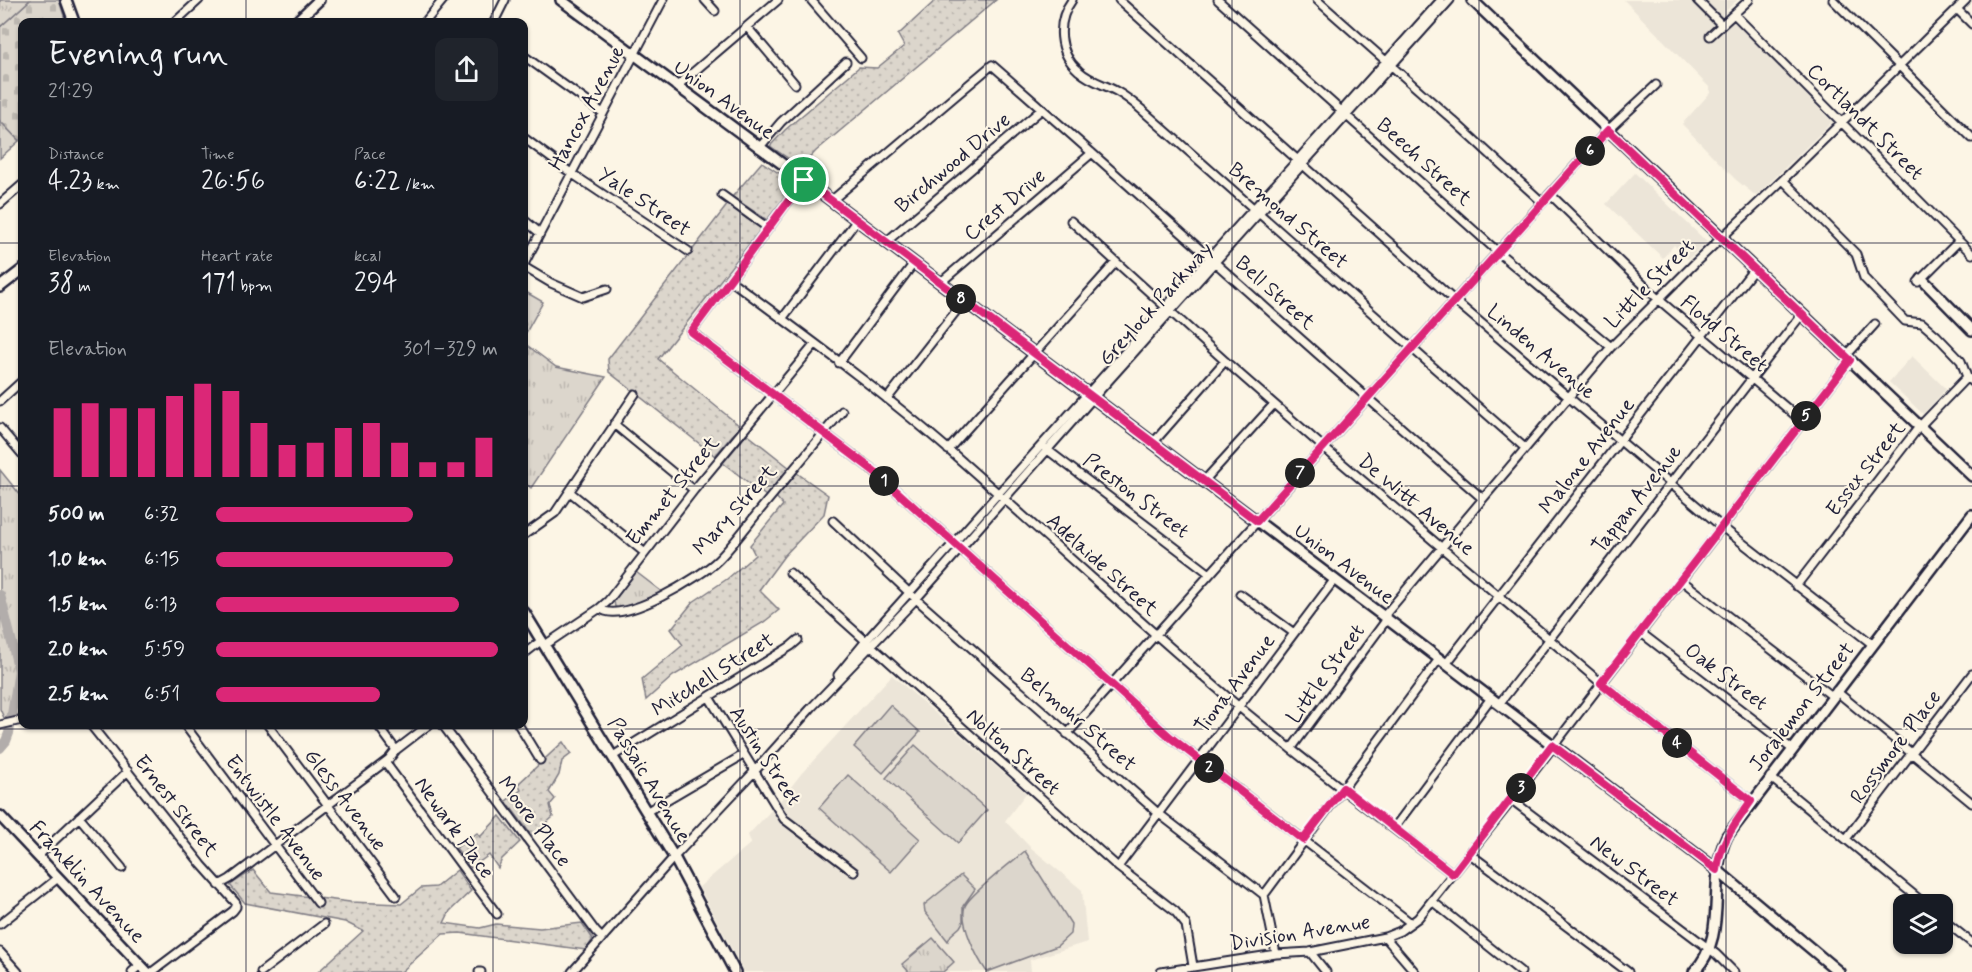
<!DOCTYPE html>
<meta charset="utf-8">
<style>
body{margin:0;font-family:Mynerve,sans-serif;background:#20242c;color:#f1f3f6;height:100vh;display:flex;flex-direction:column;font-size:22px;white-space:nowrap}
*{box-sizing:border-box;margin:0}
p{font-size:20px;color:#9ea1a6}
.icon{flex:none;width:33px;height:33px;fill:none;stroke:currentColor;stroke-width:2;stroke-linecap:round;stroke-linejoin:round}
.map{position:relative;flex:1;overflow:hidden}
.sheet{position:absolute;left:18px;top:18px;width:510px;height:711px;display:flex;flex-direction:column;background:#171b24;border-radius:12px;box-shadow:0 2px 4px #0004}
.sheet>*{flex:none}
.tools{position:absolute;left:1893px;top:894px;display:grid;gap:12px}
.tools a{display:grid;place-items:center;width:60px;height:60px;border-radius:12px;background:#171b24;box-shadow:0 2px 4px #0004;font-size:30px}
.pin{position:absolute;display:grid;place-items:center;width:51px;height:51px;color:#fff;margin:-26px;border:3px solid #fff;border-radius:50%;box-shadow:0 2px 6px #0007}
.km{position:absolute;width:30px;height:30px;margin:-15px;border-radius:50%;background:#222;color:#fff;font-size:16px;line-height:30px;text-align:center}
.round{display:grid;place-items:center;flex:none;width:63px;height:63px;border-radius:12px;background:#20242c}
.overview{display:flex;align-items:center;justify-content:space-between;height:102px;padding:0 30px}
h1{font-size:33px;font-weight:600;line-height:45px}
.stats{display:grid;grid-template-columns:repeat(3,1fr);gap:9px;height:102px;padding:6px 30px}
.stats div{display:grid;align-content:center}
.stats b{font-size:26px;font-weight:600}
.stats small{font-size:16px;font-weight:400}
.stats p{font-size:16px}
.chart{height:168px;padding:12px 30px}
.chart p{display:flex;justify-content:space-between}
.chart svg{width:100%;height:108px;margin-top:6px;stroke:#db2777;stroke-width:6}
ul{padding:0 30px;list-style:none;font-size:20px}
li{display:grid;grid-template-columns:96px 72px 1fr;align-items:center;height:45px}
li i{height:15px;border-radius:8px;background:#db2777}
.map>svg:first-child{display:block}
</style>
<div class="map">
<svg width="1972" height="972" viewBox="0 0 1972 972">
<defs>
<pattern id="grass-dots" width="8" height="8" patternUnits="userSpaceOnUse" patternTransform="scale(1.5)"><rect width="8" height="8" fill="#dcd6cc"/><path d="M2 2h.1M6 6h.1" fill="none" stroke="#bcb7b0" stroke-width="1.8" stroke-linecap="round"/></pattern>
<pattern id="cemetery-stones" width="16" height="16" patternUnits="userSpaceOnUse" patternTransform="scale(1.5)"><rect width="16" height="16" fill="#dcd6cc"/><path d="M2 7V4a2 2 0 0 1 4 0v3zM10 15v-3a2 2 0 0 1 4 0v3z" fill="#bcb7b0"/></pattern>
<pattern id="park-tufts" width="24" height="20" patternUnits="userSpaceOnUse" patternTransform="scale(1.5)"><rect width="24" height="20" fill="#dcd6cc"/><path d="M3 7l-1-3M5 7V3M7 7l1-3M15 17l-1-3M17 17v-4M19 17l1-3" fill="none" stroke="#bcb7b0"/></pattern>
</defs>
<rect width="100%" height="100%" fill="#fcf5e5"/>
<filter id="ink" filterUnits="userSpaceOnUse"><feTurbulence type="fractalNoise" baseFrequency=".0167" numOctaves="2"/><feDisplacementMap in="SourceGraphic" scale="12" xChannelSelector="R" yChannelSelector="G"/><feConvolveMatrix kernelMatrix="1 2 1 2 8 2 1 2 1" color-interpolation-filters="sRGB"/></filter>
<g filter="url(#ink)">
<path fill="#ece5d8" d="M1624,0H1737L1726,11L1832,122L1756,196L1735,179L1682,124L1710,93L1709,87Z
M1635,173L1707,242L1688,259L1674,245L1663,258L1606,204Z
M1912,356L1946,389L1923,414L1889,382Z
M892,675L1026,793L1005,821L1030,847L1082,890L1087,942L1030,960L1031,972H744L699,887L751,843L748,835L780,801L801,774Z"/>
<path fill="url(#grass-dots)" stroke="#7f7c84" stroke-width="1.5" d="M936,0H996L816,151L801,167L770,146L785,130L859,67L877,68L904,46L898,35Z
M762,162L795,184L767,220L732,197Z
M728,204L762,228L658,359L740,426L715,456L609,372L608,359Z
M747,434L790,468L766,496L723,463Z
M797,473L828,495L824,514L784,556L759,590L779,610L764,622L673,676L646,700L642,679L683,645L671,629L693,602L727,579L755,555L750,545L783,505L776,497Z
M563,742L571,754L562,761L559,775L549,792L555,799L550,805L553,817L532,836L506,801L521,790L518,784Z
M500,816L520,842L502,859L498,868L489,855L471,868L456,848L477,833L480,837Z
M253,870L271,892L350,902L401,904L421,888L436,887L457,870L471,891L450,911L444,923L480,928L496,924L540,928L582,923L593,939L586,950L460,933L443,934L401,972H318L363,931L345,922L245,903L230,885Z"/>
<path fill="url(#cemetery-stones)" stroke="#7f7c84" stroke-width="1.5" d="M30,0H59L66,22H22V138L19,141L0,121V27Z"/>
<path fill="url(#park-tufts)" stroke="#7f7c84" stroke-width="1.5" d="M0,0H30L0,27Z
M0,121L19,141L0,158Z
M524,291L543,302L524,336Z
M524,343L556,367L606,377L531,488L524,482Z
M0,470L22,497V714L4,718L0,709Z
M636,572L662,592C648,600 631,611 615,607L614,601Z
M933,938L954,962L943,972H909L902,964Z"/>
<path fill="#dcd6cc" stroke="#7f7c84" stroke-width="1.5" d="M890,705L920,732L883,773L854,747Z
M915,745L987,810L958,843L886,778Z
M848,775L920,839L891,872L819,808Z
M1025,851L1071,924L1070,934L1057,946L987,972C977,958 959,923 965,906C970,894 1013,861 1025,851Z
M961,875L975,889L963,906V922L960,927L951,935L948,941L925,912L924,905Z"/>
<g fill="none" stroke-linecap="round" stroke-linejoin="round">
<path stroke="#b2adab" stroke-width="10" d="M0,595L19,671L9,733L6,741L0,748"/>
<g stroke="#22223b" stroke-width="11">
<path id="street" d="M705,0L715,11
M811,0L861,58
M1072,0C1056,22 1058,53 1079,71C1090,81 1103,84 1116,91C1125,96 1134,103 1142,110L1525,448
M1119,0L1455,301L1722,527L1872,644
M1218,0L1498,252L1611,347
M1317,0L1456,123L1542,202
M1697,0L1722,25
M1833,0L1972,138
M1957,9L1972,24
M1734,14L1972,254
M175,22L199,0
M425,22L443,0
M494,22L505,0
M747,27L795,84
M1710,36L1749,0
M524,56L603,113
M676,87L778,0
M524,138L571,173L688,251
M759,148L781,122L846,62
M804,180L691,332L874,471L1170,737L1411,923
M1783,180L1856,254L1864,278L1905,321L1922,323L1937,336L1961,361L1967,377
M1550,194L1658,299L1802,421
M722,195L768,228
M831,201L992,65C1156,208 1317,356 1482,498
M0,204L22,185
M524,220L540,233
M1071,221L1225,361L1323,447L1601,683L1751,801
M886,242L1042,109
M524,264L663,0
M524,267L551,283L583,297L607,289
M730,280C804,335 880,390 949,450C1046,535 1140,623 1238,706C1308,764 1381,819 1453,874
M1918,282L1959,241
M940,283L1092,153
M782,319L857,220
M1846,356L1875,324
M839,363L914,263
M887,399L964,301
M0,401L22,381
M614,424L694,490
M0,428L22,454
M1153,443L1225,361
M1045,448L1210,574
M948,450L1116,262
M1204,481L1274,404
M570,492L645,553
M833,521L916,599L1158,813L1264,895L1276,954
M524,535L555,513L635,394
M790,573L1118,867L1175,911L1186,925L1193,966
M1681,580L1832,696
M1796,586L1919,427L1967,377L1972,382
M1240,594L1294,633
M600,608C620,627 702,576 718,560C733,545 746,527 760,510C787,477 815,444 842,411
M1384,616L1611,347L1696,262L1790,173L1966,0
M1640,632L1792,749
M545,645L600,608L608,601L694,490L815,344
M524,654L542,640
M1446,664L1754,269
M838,675L865,642L1441,0
M1836,691L1972,803
M709,697L784,819L854,872
M1499,704L1802,314
M90,724L202,865L236,903V907L233,911L152,972
M184,724L318,903
M267,724L396,896
M377,724L396,750
M442,724L596,932L602,938
M518,724L540,760
M0,725L22,720
M1067,734L1550,194L1608,130L1656,85
M1291,749L1387,619
M613,756L791,646L798,640
M385,762L497,914
M1770,777L1925,904
M1512,800L1716,954L1734,972
M646,812L743,755
M79,817L122,868
M1394,828L1491,698
M1846,839L1972,674
M1470,854L1628,972
M38,856L128,771
M1118,867L1335,579
M219,885L230,879L389,759L396,750L430,724
M1264,895L1439,659
M1432,901L1521,972
M1942,919L1972,943
M0,924L58,878
M1385,937L1415,972
M0,952L18,972
M1310,952L1326,972
M132,972L140,965
M261,972L324,924
M479,972H481
M572,972L674,857L754,772L812,707L916,599L1093,398L1450,0
M1161,972L1276,954L1310,952L1385,937L1400,931L1418,918L1512,800L1850,360"/>
</g>
<g stroke="#22223b" stroke-width="14">
<path id="secondary" d="M66,0L74,22
M561,0L804,180L1387,619L1717,870L1839,972
M1472,0L1972,476
M296,22L319,0
M1922,279L1972,330
M0,287L22,270
M524,612L674,857L735,972
M0,816L147,972
M1694,972C1730,935 1706,879 1727,836L1972,515"/>
</g>
<use href="#street" stroke="#fcf5e5" stroke-width="7"/>
<use href="#secondary" stroke="#fcf5e5" stroke-width="9"/>
</g>
</g>
<g fill="none" stroke-linecap="round" stroke-linejoin="round" filter="url(#ink)">
<g stroke="#fff" stroke-width="12">
<path id="route" d="M1608,130L1850,360L1601,683L1751,801C1735,824 1720,842 1717,870L1552,745L1453,874L1343,788L1303,840L1170,737L874,471L691,332L804,180L1257,521Z"/>
</g>
<use href="#route" stroke="#db2777" stroke-width="8"/>
</g>
<path fill="none" stroke="#22223b" stroke-width="1.5" stroke-opacity="0.55" d="M246,0V22M493,0V22M740,0V972M986,0V972M1232,0V972M1479,0V972M1726,0V972M0,243H22M524,243H1972M0,486H22M524,486H1972M246,724V972M493,724V972M0,729H1972"/>
<g text-anchor="middle" dominant-baseline="central" stroke-width="4.5" stroke-linejoin="round" paint-order="stroke">
<g font-size="21" fill="#22223b" stroke="#fcf5e5">
<text transform="translate(724 100) rotate(36)">Union Avenue</text>
<text transform="translate(587 108) rotate(-62)">Hancox Avenue</text>
<text transform="translate(1865 122) rotate(45)">Cortlandt Street</text>
<text transform="translate(1424 162) rotate(42)">Beech Street</text>
<text transform="translate(953 163) rotate(-40)">Birchwood Drive</text>
<text transform="translate(644 202) rotate(34)">Yale Street</text>
<text transform="translate(1005 205) rotate(-40)">Crest Drive</text>
<text transform="translate(1288 216) rotate(41)">Bremond Street</text>
<text transform="translate(1650 284) rotate(-45)">Little Street</text>
<text transform="translate(1275 293) rotate(42)">Bell Street</text>
<text transform="translate(1156 304) rotate(-48)">Greylock Parkway</text>
<text transform="translate(1724 334) rotate(40)">Floyd Street</text>
<text transform="translate(1541 352) rotate(40)">Linden Avenue</text>
<text transform="translate(1587 456) rotate(-52)">Malone Avenue</text>
<text transform="translate(1866 469) rotate(-52)">Essex Street</text>
<text transform="translate(673 491) rotate(-51)">Emmet Street</text>
<text transform="translate(1136 496) rotate(37)">Preston Street</text>
<text transform="translate(1637 499) rotate(-52)">Tappan Avenue</text>
<text transform="translate(1416 505) rotate(40)">De Witt Avenue</text>
<text transform="translate(735 510) rotate(-48)">Mary Street</text>
<text transform="translate(1344 564) rotate(37)">Union Avenue</text>
<text transform="translate(1102 565) rotate(42)">Adelaide Street</text>
<text transform="translate(1326 674) rotate(-54)">Little Street</text>
<text transform="translate(713 675) rotate(-32)">Mitchell Street</text>
<text transform="translate(1726 677) rotate(37)">Oak Street</text>
<text transform="translate(1235 684) rotate(-53)">Tiona Avenue</text>
<text transform="translate(1802 707) rotate(-52)">Joralemon Street</text>
<text transform="translate(1078 720) rotate(41)">Belmohr Street</text>
<text transform="translate(1896 747) rotate(-53)">Rossmore Place</text>
<text transform="translate(1013 752) rotate(42)">Nolton Street</text>
<text transform="translate(765 756) rotate(57)">Austin Street</text>
<text transform="translate(649 780) rotate(59)">Passaic Avenue</text>
<text transform="translate(345 800) rotate(53)">Gless Avenue</text>
<text transform="translate(176 806) rotate(52)">Ernest Street</text>
<text transform="translate(275 818) rotate(53)">Entwistle Avenue</text>
<text transform="translate(534 822) rotate(53)">Moore Place</text>
<text transform="translate(454 828) rotate(54)">Newark Place</text>
<text transform="translate(1634 871) rotate(37)">New Street</text>
<text transform="translate(87 882) rotate(47)">Franklin Avenue</text>
<text transform="translate(1300 933) rotate(-9)">Division Avenue</text>
</g>
</g>
</svg>
<div class="tools">
<a><svg class="icon" aria-label="layers" viewBox="0 0 24 24"><path d="M12 4l9 5-9 5-9-5zM3 14l9 5 9-5"/></svg></a>
</div>
<div class="pin" style="left:804px;top:180px;background:#1e9e55"><svg class="icon" aria-label="arrive" viewBox="0 0 24 24"><path d="M6 21V4h12l-3 4 3 4H6"/></svg></div>
<b class="km" style="left:884px;top:481px">1</b>
<b class="km" style="left:1209px;top:768px">2</b>
<b class="km" style="left:1521px;top:788px">3</b>
<b class="km" style="left:1677px;top:743px">4</b>
<b class="km" style="left:1806px;top:416px">5</b>
<b class="km" style="left:1590px;top:151px">6</b>
<b class="km" style="left:1300px;top:473px">7</b>
<b class="km" style="left:961px;top:299px">8</b>
<section class="sheet">
<div class="overview"><div><h1>Evening run</h1><p>21:29</p></div><a class="round"><svg class="icon" aria-label="share" viewBox="0 0 24 24"><path d="M12 15V3M7 8l5-5 5 5M5 13v7h14v-7"/></svg></a></div>
<div class="stats">
<div><p>Distance</p><b>4.23<small> km</small></b></div>
<div><p>Time</p><b>26:56</b></div>
<div><p>Pace</p><b>6:22<small> /km</small></b></div>
</div>
<div class="stats">
<div><p>Elevation</p><b>38<small> m</small></b></div>
<div><p>Heart rate</p><b>171<small> bpm</small></b></div>
<div><p>kcal</p><b>294</b></div>
</div>
<div class="chart"><p><span>Elevation</span>301–329 m</p>
<svg viewBox="0 0 160 44" preserveAspectRatio="none"><path d="M5 44V16M15 44V14M25 44V16M35 44V16M45 44V11M55 44V6M65 44V9M75 44V22M85 44V31M95 44V30M105 44V24M115 44V22M125 44V30M135 44V38M145 44V38M155 44V28"/></svg>
</div>
<ul>
<li><b>500 m</b>6:32<i style="width:70%"></i></li>
<li><b>1.0 km</b>6:15<i style="width:84%"></i></li>
<li><b>1.5 km</b>6:13<i style="width:86%"></i></li>
<li><b>2.0 km</b>5:59<i style="width:100%"></i></li>
<li><b>2.5 km</b>6:51<i style="width:58%"></i></li>
</ul>
</section>
</div>
